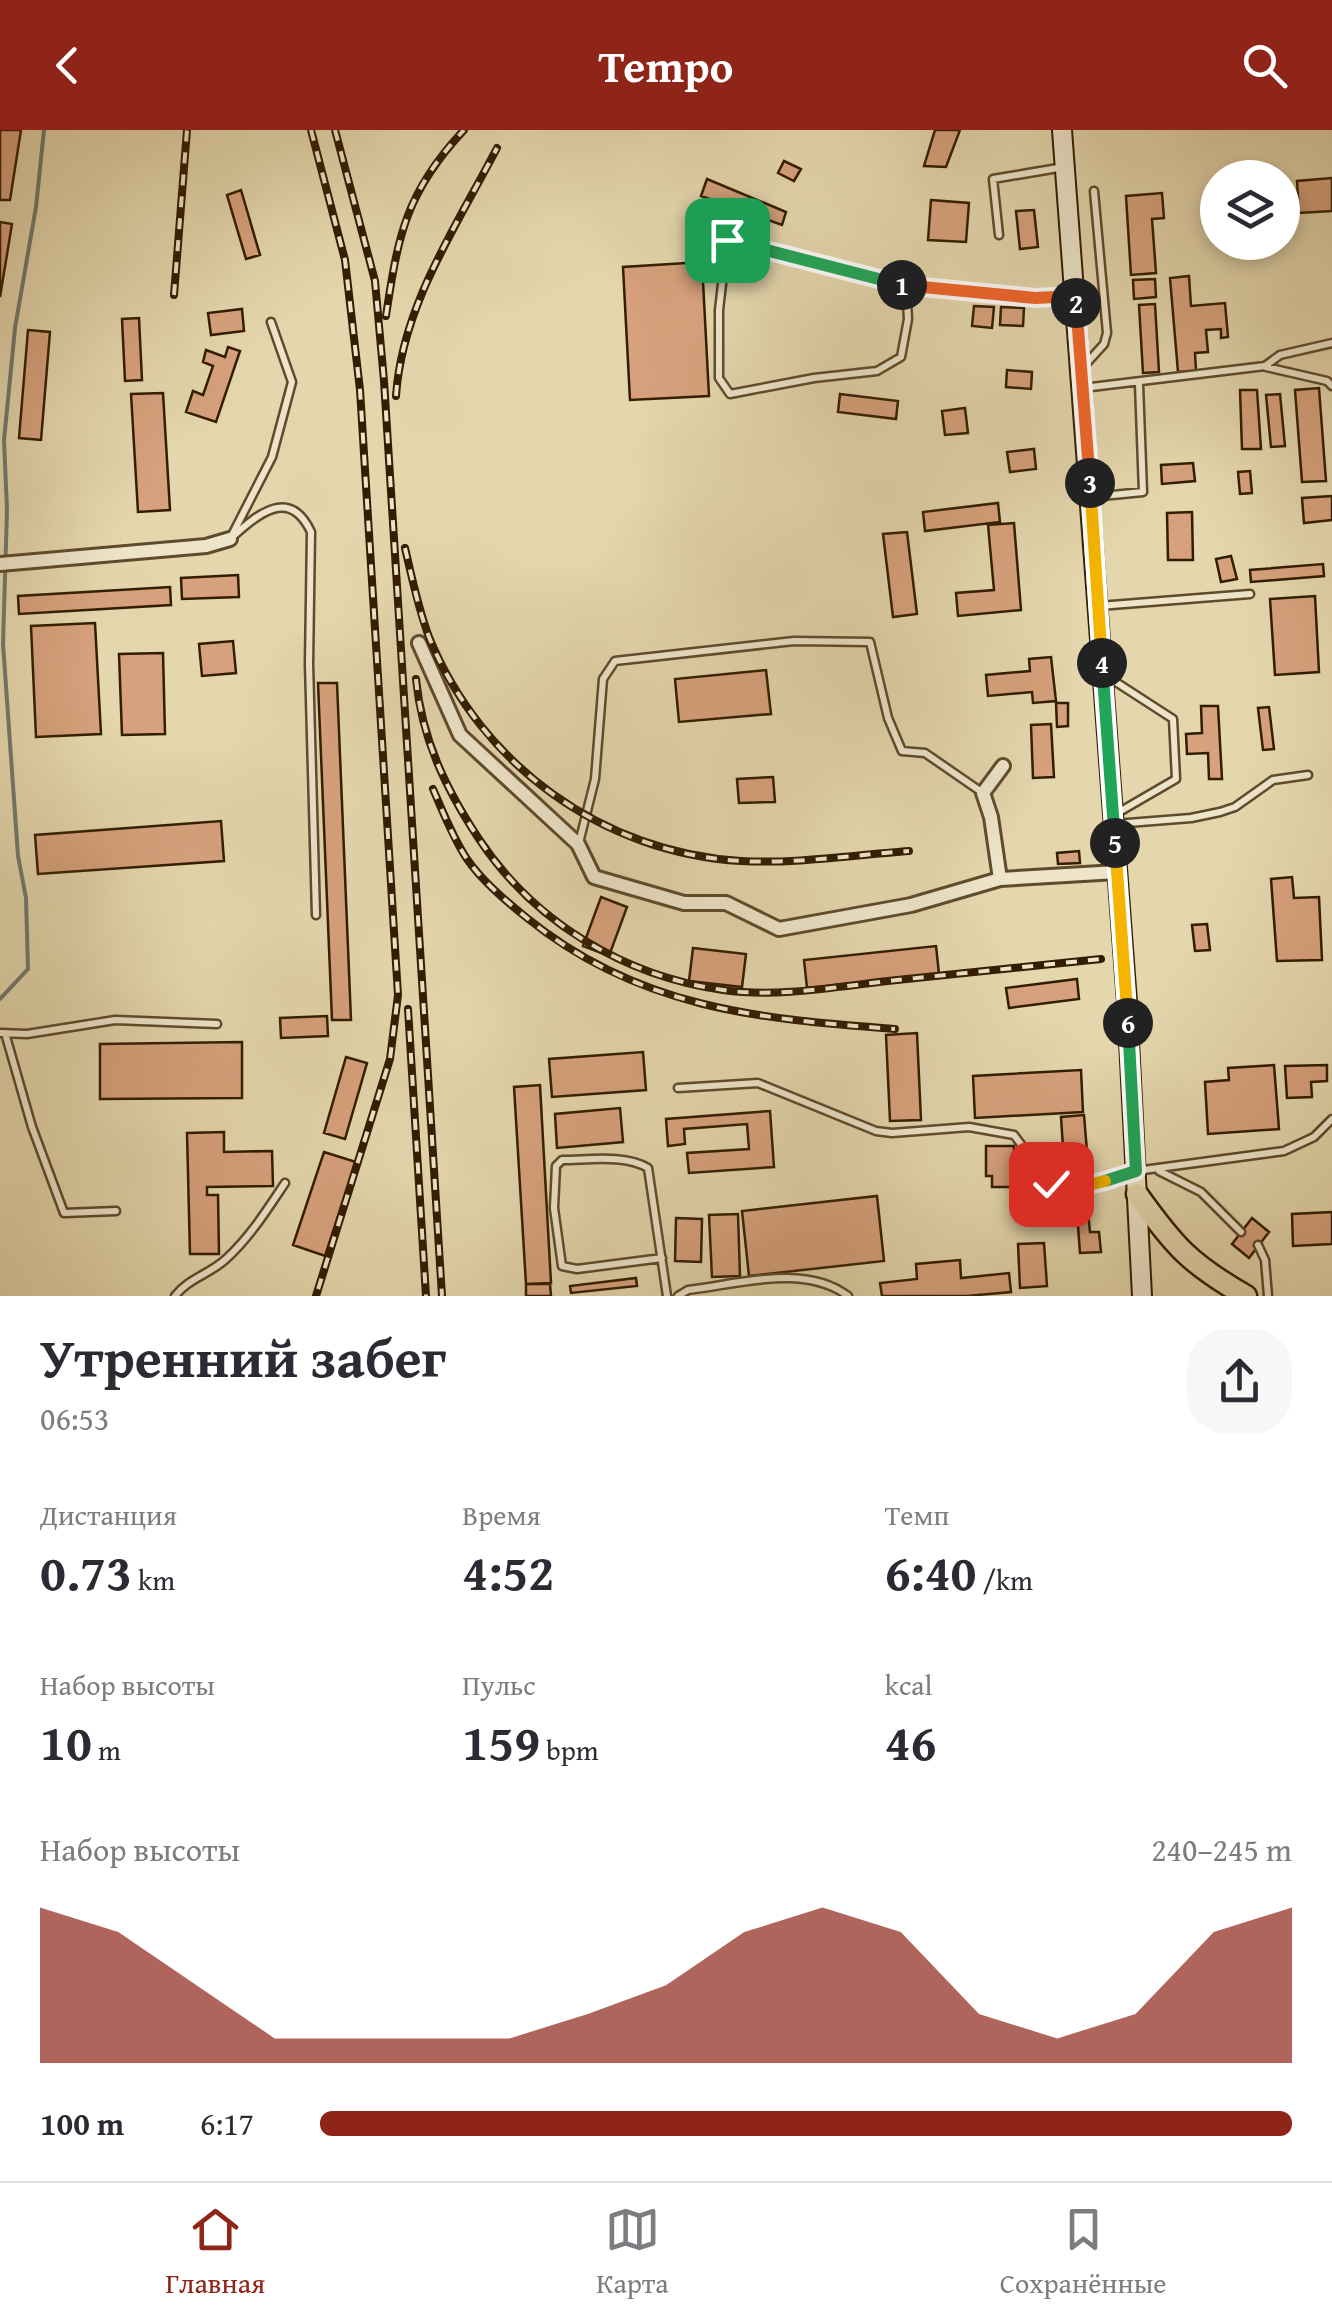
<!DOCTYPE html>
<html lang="ru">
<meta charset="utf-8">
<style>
body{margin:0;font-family:"Gentium Book Plus",serif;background:#f7f7f7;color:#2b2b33;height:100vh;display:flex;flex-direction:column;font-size:38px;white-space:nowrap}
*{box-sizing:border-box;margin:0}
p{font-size:32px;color:#7c7c81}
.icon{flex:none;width:55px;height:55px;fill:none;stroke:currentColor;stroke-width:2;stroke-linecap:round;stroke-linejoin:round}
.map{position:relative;height:1166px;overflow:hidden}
.drawer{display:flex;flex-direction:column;background:#fff;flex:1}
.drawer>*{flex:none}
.tools{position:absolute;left:1200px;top:30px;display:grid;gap:20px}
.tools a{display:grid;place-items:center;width:100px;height:100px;border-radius:50%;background:#fff;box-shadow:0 5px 15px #0003;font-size:50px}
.pin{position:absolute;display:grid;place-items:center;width:85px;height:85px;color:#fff;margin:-42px;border-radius:20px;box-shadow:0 5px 15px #0006}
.km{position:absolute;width:50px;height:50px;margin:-25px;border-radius:50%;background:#222;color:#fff;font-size:28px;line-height:50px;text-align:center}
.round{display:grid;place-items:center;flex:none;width:105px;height:105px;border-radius:40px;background:#f7f7f7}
.headline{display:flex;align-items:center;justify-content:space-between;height:170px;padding:0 40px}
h1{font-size:55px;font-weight:600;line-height:75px}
.metrics{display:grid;grid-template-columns:repeat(3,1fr);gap:15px;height:170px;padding:10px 40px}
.metrics div{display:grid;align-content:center}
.metrics b{font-size:50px;font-weight:600}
.metrics small{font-size:28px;font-weight:400}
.metrics p{font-size:28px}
.chart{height:280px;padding:20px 40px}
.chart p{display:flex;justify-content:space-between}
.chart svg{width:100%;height:180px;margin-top:10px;fill:#8f2418;opacity:.7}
ul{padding:0 40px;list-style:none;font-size:32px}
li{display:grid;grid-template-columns:160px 120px 1fr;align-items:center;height:75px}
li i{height:25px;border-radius:12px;background:#8f2418}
header{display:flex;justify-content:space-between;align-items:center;height:130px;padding:0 40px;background:#8f2418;color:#fff;font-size:45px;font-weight:600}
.dock{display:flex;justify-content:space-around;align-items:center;height:140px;border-top:2px solid #e1e1e2;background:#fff;font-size:28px;color:#7c7c81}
.dock a{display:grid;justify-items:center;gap:5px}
.dock .active{color:#8f2418}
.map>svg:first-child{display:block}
</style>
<header><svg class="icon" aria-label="back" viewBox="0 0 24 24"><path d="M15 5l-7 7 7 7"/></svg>Tempo<svg class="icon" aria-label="search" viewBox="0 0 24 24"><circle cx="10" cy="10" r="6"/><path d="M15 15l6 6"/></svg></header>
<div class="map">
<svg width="1332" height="1166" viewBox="0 0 1332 1166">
<rect width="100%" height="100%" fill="#e4d6ad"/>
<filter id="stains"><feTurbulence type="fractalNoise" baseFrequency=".002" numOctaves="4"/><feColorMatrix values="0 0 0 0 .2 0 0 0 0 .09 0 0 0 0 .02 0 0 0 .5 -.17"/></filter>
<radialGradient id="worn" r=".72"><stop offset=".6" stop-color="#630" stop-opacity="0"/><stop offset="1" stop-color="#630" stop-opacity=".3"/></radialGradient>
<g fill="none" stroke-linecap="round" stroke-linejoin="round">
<path stroke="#71796d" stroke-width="4" d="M0,869L28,839L26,768L18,726L3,514L7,380L4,310L15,198L36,77L44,0"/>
</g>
<path fill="#d6a17c" stroke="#331d00" stroke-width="2.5" d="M0,0H21L10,70H0Z
M935,0H960L946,37L924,36Z
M784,31L801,39L794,51L778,43Z
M1332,48V81L1299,83L1297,51Z
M707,49L786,82L782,95L701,66Z
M241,60L260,125L246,129L227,65Z
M1162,63L1164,88L1152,89L1156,143L1131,145L1126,66Z
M931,70L969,73L966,112L928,110Z
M1034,80L1038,117L1020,119L1016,81Z
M0,92L12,94L0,167Z
M702,132L709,266L630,270L623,137Z
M1189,146L1191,176L1225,173L1228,207L1221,208V199L1206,200L1208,222L1195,223L1196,241L1178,242L1170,148Z
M1155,149L1156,167L1134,169L1133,150Z
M1155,174L1159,242L1143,243L1139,175Z
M974,176L994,177L992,198L972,196Z
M1001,177L1024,178L1023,196L1000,195Z
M242,179L244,201L211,205L208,183Z
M139,188L142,250L125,251L122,189Z
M28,200L50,202L41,310L19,308Z
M228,217L240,221L216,292L186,282L193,261L203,265L213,236L203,232L206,220L225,227Z
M1007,240L1032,242L1031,259L1006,257Z
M1319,258L1326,351L1302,352L1295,260Z
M1240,260H1257L1261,319H1242Z
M163,263L170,380L138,382L131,264Z
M840,264L898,271L896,289L838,282Z
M1280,264L1285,316L1271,317L1266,265Z
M965,278L968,303L945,305L942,281Z
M1034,319L1036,339L1010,342L1007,322Z
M1193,333L1195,351L1162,354L1161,335Z
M1250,341L1252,363L1240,364L1238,342Z
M1332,366V390L1304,393L1302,368Z
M998,373L1000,392L925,401L923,382Z
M1192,382L1193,430H1168L1167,383Z
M1014,393L1021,480L958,486L956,463L994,460L988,395Z
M907,402L917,484L893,487L883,404Z
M1231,426L1237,449L1221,452L1216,429Z
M1323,434L1324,446L1251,452L1250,440Z
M238,445L239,467L182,469L181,448Z
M170,457L171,475L19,484L18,466Z
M1315,466L1319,542L1275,545L1270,469Z
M95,493L101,604L36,607L31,496Z
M233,511L236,543L202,546L199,514Z
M163,523L165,604L122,605L119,524Z
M1051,527L1056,571L1033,573L1032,562L988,566L986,545L1030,541L1029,529Z
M766,540L771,584L679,592L675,549Z
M318,553H337L351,890H332Z
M1056,573H1068V596L1057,597Z
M1201,576H1218L1222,649H1209L1208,623L1187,624L1186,604L1202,603Z
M1269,577L1274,619L1263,620L1258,578Z
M1051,594L1054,647L1033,648L1031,595Z
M773,647L775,672L739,673L737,649Z
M221,691L224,731L38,744L35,705Z
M1079,721L1080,733L1058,734L1057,723Z
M1292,747L1294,768L1319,767L1322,830L1277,831L1271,749Z
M601,767L627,777L609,826L583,816Z
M1207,794L1210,820L1195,821L1192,795Z
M936,816L939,844L807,858L804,830Z
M693,818L746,824L742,857L689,851Z
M1077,849L1079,869L1009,878L1006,858Z
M327,886L328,906L281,908L280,888Z
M917,903L921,990L890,991L886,905Z
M242,912V968L100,969V914Z
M643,922L646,960L552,967L549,929Z
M346,927L367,933L345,1009L324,1003Z
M1274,935L1279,999L1208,1004L1205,952L1229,950L1228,938Z
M1327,935V951L1311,952L1312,967L1287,968L1285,936Z
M1081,940L1083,982L975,988L973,946Z
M540,955L551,1153L526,1154L514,957Z
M620,978L623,1012L557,1018L555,984Z
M770,981L774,1037L689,1043L687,1023L749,1019L747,994L684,999L685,1014L668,1016L666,989Z
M1084,985L1089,1046L1065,1048L1061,987Z
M224,1002V1022L272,1021L273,1056L207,1057V1065H218L219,1124H190L187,1003Z
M986,1016H1014L1013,1057H992V1046H986Z
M324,1022L356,1032L325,1126L293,1115Z
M877,1066L884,1131L749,1146L742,1081Z
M1088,1082L1090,1102H1099L1101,1122L1080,1123L1077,1083Z
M1332,1082V1114L1293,1116L1292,1084Z
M738,1084L740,1146L712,1147L709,1085Z
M676,1088L702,1089L701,1132L675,1131Z
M1252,1088L1269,1102L1249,1128L1232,1114Z
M1044,1113L1047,1156L1020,1158L1018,1114Z
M960,1130L961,1148L1009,1143L1011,1162L967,1166H882L880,1153L917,1149L916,1134Z
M636,1148L637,1156L571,1163L570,1156Z
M526,1154H550L551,1166H526Z"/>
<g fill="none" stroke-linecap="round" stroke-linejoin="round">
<g stroke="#5f4b2b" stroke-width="11">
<path id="service" d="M999,105L993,49L1064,37
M727,111L906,156L908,189L901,227L877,241L814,248L730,264L719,248V180Z
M906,156L1035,168L1074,166
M271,192L292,252L272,327L230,409C256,386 289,355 311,402L309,534L316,785
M1085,235L1104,214L1107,203L1094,61
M1266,237L1327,251L1332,256
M1083,258L1265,236L1280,225L1332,213
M1092,367L1143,362L1139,254
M1099,476L1250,464
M1105,545L1173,589L1176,649L1114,685
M1115,694L1191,688L1220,682L1235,677L1273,650L1308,645
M579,713L595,649L603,549L615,531L794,511L870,512L888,588L902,621L925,623L983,663
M0,903L27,904L115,890L217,894
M5,903L32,997L64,1083L116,1081
M678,958L758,953L876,1001L892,1003L969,997L1014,1005L1051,1054H1093L1136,1041L1284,1021L1314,1007L1332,989
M1159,1041L1201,1062L1241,1102
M1258,1115L1265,1130L1268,1166
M662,1128L577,1139L562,1136L554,1078L556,1036L562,1030C588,1030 625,1024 648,1038L667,1166
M175,1166C189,1148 210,1144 226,1129C250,1107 267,1080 285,1053
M678,1166L688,1160C739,1154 805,1133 848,1166"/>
</g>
<g stroke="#5f4b2b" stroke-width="18">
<path id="minor" d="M0,434L206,416L230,409
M419,513L460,605L578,714L594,747L684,773H726L779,799L911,775L1000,749
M1003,636L983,663L991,687L1000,749L1117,742"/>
</g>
<g stroke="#331d00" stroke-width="22">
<path id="secondary" d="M1062,0L1127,872L1142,1166"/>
</g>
<g stroke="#331d00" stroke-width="25">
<path id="primary" d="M1137,1064C1174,1116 1190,1134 1246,1166"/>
</g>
<use href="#service" stroke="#ede4ca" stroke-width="6"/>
<use href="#minor" stroke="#ede4ca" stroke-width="12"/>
<use href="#secondary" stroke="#ede4ca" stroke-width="18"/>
<use href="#primary" stroke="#e4d6ad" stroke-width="20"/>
<g stroke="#331d00" stroke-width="8">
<path id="rail" d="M311,0L345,130L360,260L398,865L390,929L316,1166
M335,0L375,151L384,251L442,1166
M174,165L187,0
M386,186C398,105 406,62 464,0
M396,266C402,176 456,97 497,18
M405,418C412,448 418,478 429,507C481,635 603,723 741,731C796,734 854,725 909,721
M416,549C422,610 446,659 479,709C534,792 624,846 723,860C780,868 840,856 897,850C965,843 1033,836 1101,829
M433,659C443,682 453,708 467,729C482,751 506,771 527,788C638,878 758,889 895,899
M408,879L426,1166"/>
</g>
<use href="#rail" stroke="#ede4ca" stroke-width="4" stroke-dasharray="11" stroke-linecap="butt"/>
</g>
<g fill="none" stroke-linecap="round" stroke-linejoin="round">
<g stroke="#fff" stroke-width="20">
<path id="split-1" d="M727,110L902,155"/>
</g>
<g stroke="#fff" stroke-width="20">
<path id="split-2" d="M902,155L1035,168L1075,166L1076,173"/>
</g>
<g stroke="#fff" stroke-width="20">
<path id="split-3" d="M1076,173L1090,353"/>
</g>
<g stroke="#fff" stroke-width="20">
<path id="split-4" d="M1090,353L1102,533"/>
</g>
<g stroke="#fff" stroke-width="20">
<path id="split-5" d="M1102,533L1115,713"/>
</g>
<g stroke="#fff" stroke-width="20">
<path id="split-6" d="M1115,713L1128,893"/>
</g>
<g stroke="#fff" stroke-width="20">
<path id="split-7" d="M1105,1051L1136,1041L1128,893"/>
</g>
<g stroke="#fff" stroke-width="20">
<path id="split-8" d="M1051,1054H1092L1105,1051"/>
</g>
<use href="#split-1" stroke="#22a559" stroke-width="12"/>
<use href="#split-2" stroke="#f0652b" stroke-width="12"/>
<use href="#split-3" stroke="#f0652b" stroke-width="12"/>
<use href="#split-4" stroke="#f5b400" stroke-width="12"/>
<use href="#split-5" stroke="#22a559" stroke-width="12"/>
<use href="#split-6" stroke="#f5b400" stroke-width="12"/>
<use href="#split-7" stroke="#22a559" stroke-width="12"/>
<use href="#split-8" stroke="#f5b400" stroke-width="12"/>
</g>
<rect width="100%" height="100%" filter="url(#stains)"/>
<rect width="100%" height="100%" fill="url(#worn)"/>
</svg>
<div class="tools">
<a><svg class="icon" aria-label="layers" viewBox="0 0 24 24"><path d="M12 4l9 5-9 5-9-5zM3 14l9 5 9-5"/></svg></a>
</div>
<div class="pin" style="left:727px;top:110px;background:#1e9e55"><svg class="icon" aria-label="arrive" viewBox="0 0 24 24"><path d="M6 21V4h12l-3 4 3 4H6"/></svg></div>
<div class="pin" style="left:1051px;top:1054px;background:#d93025"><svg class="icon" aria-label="check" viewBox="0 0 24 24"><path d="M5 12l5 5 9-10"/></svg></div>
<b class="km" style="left:902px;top:155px">1</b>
<b class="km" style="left:1076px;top:173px">2</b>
<b class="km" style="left:1090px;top:353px">3</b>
<b class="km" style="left:1102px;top:533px">4</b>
<b class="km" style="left:1115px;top:713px">5</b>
<b class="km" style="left:1128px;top:893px">6</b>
</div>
<section class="drawer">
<div class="headline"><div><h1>Утренний забег</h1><p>06:53</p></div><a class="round"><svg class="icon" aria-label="share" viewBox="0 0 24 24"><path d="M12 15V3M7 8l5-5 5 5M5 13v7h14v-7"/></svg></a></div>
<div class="metrics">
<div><p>Дистанция</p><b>0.73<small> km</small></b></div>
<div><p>Время</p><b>4:52</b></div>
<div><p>Темп</p><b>6:40<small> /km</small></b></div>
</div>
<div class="metrics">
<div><p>Набор высоты</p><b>10<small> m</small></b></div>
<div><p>Пульс</p><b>159<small> bpm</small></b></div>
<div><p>kcal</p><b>46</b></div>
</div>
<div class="chart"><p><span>Набор высоты</span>240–245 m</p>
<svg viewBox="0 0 160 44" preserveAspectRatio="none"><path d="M0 44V6L10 12L20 25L30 38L40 38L50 38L60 38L70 32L80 25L90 12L100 6L110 12L120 32L130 38L140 32L150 12L160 6V44z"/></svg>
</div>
<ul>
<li><b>100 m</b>6:17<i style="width:100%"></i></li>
</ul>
</section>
<nav class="dock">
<a class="active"><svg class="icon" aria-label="home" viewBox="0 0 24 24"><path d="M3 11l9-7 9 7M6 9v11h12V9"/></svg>Главная</a>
<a><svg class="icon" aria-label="map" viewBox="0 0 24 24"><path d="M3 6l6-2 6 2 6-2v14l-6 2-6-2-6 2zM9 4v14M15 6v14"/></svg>Карта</a>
<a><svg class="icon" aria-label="saved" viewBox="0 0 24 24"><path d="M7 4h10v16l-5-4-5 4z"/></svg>Сохранённые</a>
</nav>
